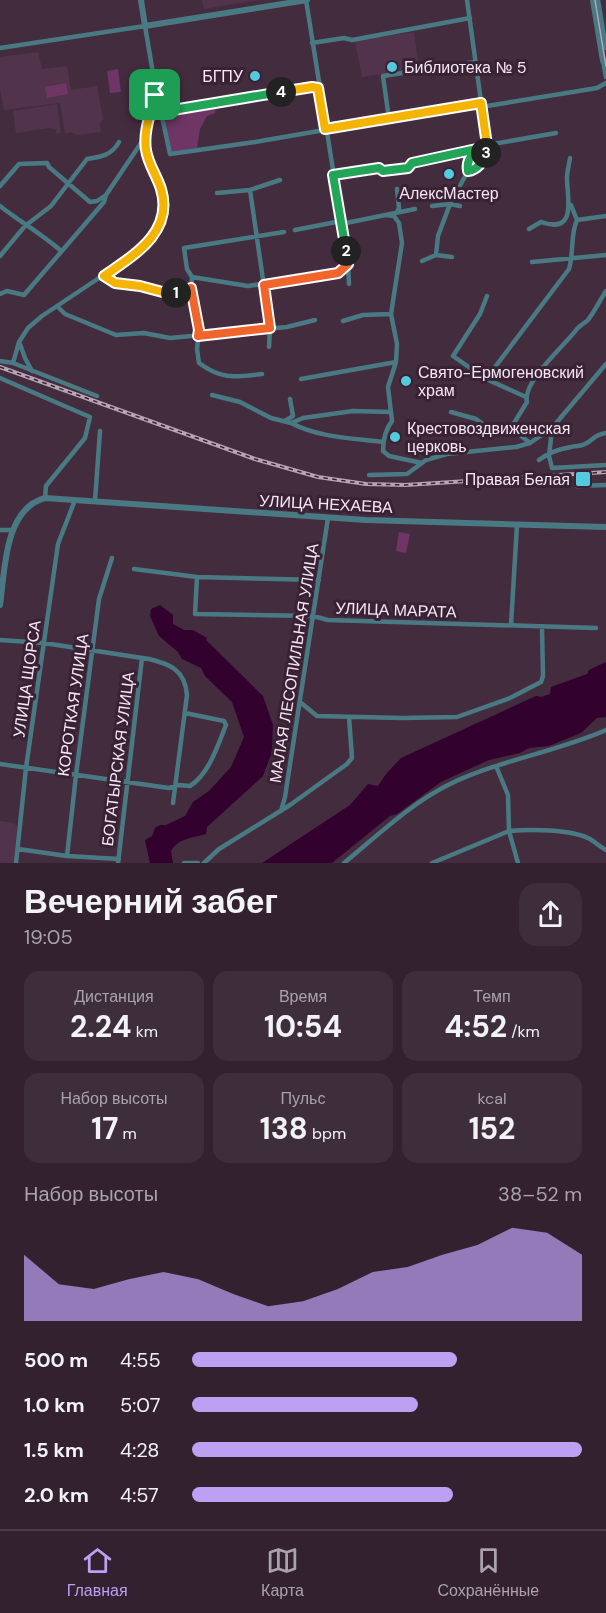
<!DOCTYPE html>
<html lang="ru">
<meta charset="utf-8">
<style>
body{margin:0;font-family:"DM Sans",sans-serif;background:#3e2e3b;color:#f1f3f6;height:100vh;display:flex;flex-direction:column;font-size:22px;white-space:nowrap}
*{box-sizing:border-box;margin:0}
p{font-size:20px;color:#a9a3aa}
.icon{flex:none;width:33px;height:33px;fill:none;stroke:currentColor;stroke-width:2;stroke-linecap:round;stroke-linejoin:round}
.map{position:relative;height:863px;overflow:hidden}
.details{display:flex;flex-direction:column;background:#33212f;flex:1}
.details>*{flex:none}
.pin{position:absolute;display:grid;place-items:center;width:51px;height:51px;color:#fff;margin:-26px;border-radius:12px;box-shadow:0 3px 9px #0006}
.km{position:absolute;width:30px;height:30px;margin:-15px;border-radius:50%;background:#222;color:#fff;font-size:16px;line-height:30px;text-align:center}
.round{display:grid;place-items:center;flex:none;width:63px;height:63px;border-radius:18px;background:#3e2e3b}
.overview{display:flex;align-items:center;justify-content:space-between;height:102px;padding:0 24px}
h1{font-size:33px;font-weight:700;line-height:45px}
.figures{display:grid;grid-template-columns:repeat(3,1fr);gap:9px;height:102px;padding:6px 24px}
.figures div{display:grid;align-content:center;border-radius:15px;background:#3e2e3b;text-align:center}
.figures b{font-size:30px;font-weight:700}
.figures small{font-size:16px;font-weight:400}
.figures p{font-size:16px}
.chart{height:168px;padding:12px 24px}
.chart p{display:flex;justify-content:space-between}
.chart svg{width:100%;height:108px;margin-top:6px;fill:#bca0f2;opacity:.7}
ul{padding:0 24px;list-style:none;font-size:20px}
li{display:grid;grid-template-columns:96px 72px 1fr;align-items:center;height:45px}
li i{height:15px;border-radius:8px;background:#bca0f2}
.tab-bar{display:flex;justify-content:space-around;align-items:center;height:84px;border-top:2px solid #4e3e4b;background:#33212f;font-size:16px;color:#a9a3aa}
.tab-bar a{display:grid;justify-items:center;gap:3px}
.tab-bar .selected{color:#bca0f2}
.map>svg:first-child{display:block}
</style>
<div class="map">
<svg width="606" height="863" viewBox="0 0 606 863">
<rect width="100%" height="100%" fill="#442c3f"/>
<path fill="#51344c" d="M202,0H259L204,9Z
M414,32L419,69L362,77L355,41Z
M38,52L42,69L67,66L71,90L97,86L103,119L100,123L101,132L77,135L72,132L65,133L60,103L4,110L0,89V57Z
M57,104L61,133L56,134V129L49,128L16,133L13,111Z
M0,821L14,823L17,827L14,863H0Z"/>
<path fill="#6e3565" d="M118,69L121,92L110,93L107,71Z
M66,83L68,94L47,98L45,87Z
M213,105L216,107L215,113L207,116L200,129L197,148L171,152L164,114Z
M399,532L410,534L406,553L396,551Z"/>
<path fill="#32012d" d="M160,605L173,615V624L184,630H193L207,638L206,640L263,696L273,725L272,752L263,776L207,827L206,834C193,838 178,838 171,851L173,863H150L145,840L152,836L155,828L160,825H166L185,816L193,802L209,791L231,767L244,737L232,702L205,676L201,668L182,659L178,652L159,636L150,616L151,609Z
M606,662V717L597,718L581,733L549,746L529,748L520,753L489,760L441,782L397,814L390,816L332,863H262L350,805L368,784L378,786L386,774L401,758L536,696L541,697L550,694L551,687L587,674L589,670Z"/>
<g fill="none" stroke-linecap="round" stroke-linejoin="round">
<path stroke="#497a83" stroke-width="4.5" d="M306,0L348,264L349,284
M467,0L487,145L556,133
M598,0L606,48
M312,43L344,38L352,40L470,18
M0,48L145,26L156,91L155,95L161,112L170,154L255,142L481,103L487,106L597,88L606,83
M606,60L603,61L606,77
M161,112L312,87L319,88
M389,119L383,76L475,62
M333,175L379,168L383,171L409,168L412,163L478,149
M0,186L19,164L47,163L49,167L90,202L97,201L106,195
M397,189L399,208L397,212
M250,190L270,328L269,347
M217,193L250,190L280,180
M571,205L577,220L606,216
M0,206C20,222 42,234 61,251
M432,206L450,204L460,206
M386,215L394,216L399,223L402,243L391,314L397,344L396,362L388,387L392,421C385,430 383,439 383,451L389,456L422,463
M341,224L415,209
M529,229L541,222C578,235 567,197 567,178C567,172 569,165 570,158
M295,230L341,221
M436,255L438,236L450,204L468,171V161L470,156L487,145C485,157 481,169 468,171
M0,256L25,226L51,206L87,159C101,157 112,155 119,142
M422,261L436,255L452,257
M532,262L606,255
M104,276L115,283L140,286L170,294L177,293L185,296L191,288
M192,277L248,286L338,273L347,266
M0,294L7,291L24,295L104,202L106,195L145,137
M487,296L480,314L453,356L486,379L526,397
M57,306L65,314L116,335L144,333L170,338L287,327L315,320
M343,321L363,315L391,314
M20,344L25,358L32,371
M0,361L13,363L19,342L28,328L42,316L132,256L148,244L158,229L162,212L163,199L146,152L145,137L155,95
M13,363L97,396
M262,374C235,377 222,380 199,363L197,349L199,330L191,291L192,277L187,269L184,248L284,232
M0,378L90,417L85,438L46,486L45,498
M301,379L396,362
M486,379L569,269C574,253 570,235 577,220
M212,395L240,402L271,418L291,423L303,418L353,411L390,412
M451,412L476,419L483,424L511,428L530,443
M285,421L293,416L290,399
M291,423C320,438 352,438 383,442
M511,428L527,402C522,382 565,345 577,329C580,325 585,323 588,320C595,311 600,300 606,291
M552,429L549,456L552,468L606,465
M539,460C548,453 559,449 571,447C576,445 580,447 585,444C595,439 593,435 606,433
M369,475L407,474L426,460L447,454L516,447L530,443L552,428L606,364
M577,486L606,485
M95,501L100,431
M0,530H12
M134,569L197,577L319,580
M197,577L195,614L313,616L328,620L596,628
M511,625L517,525
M0,640L44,643L149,659C170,664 185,670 187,695L173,803
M300,702L317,716L402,718L457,717L510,698L541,682L543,676L542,627
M0,764L169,788L178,785L190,786C209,774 218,745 226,725L224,721L185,713
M496,766L508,795L509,831L518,863
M281,811L285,797L328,518
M18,849L67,856L119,859
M67,856L76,775L99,599L112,558
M16,863L26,768L58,544L75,500
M118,863L142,658
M184,863H198
M204,863L219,849L290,805L347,764L352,758L349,717
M344,863C377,836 411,803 450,784C500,760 556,752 606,730
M432,863L509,831C530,829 571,829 590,839C595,842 600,847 606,850"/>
<path stroke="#497a83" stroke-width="6" d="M141,0L145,26L307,0
M593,0L603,61
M0,605C5,571 4,509 45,498L366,520L606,527"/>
<path stroke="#b7a5b4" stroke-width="1.5" d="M595,0L606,66"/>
<g stroke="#b7a5b4" stroke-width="4">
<path id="rail" d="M0,367L255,459L318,477L366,484L406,485L606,472"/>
</g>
<use href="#rail" stroke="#392235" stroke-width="1.5" stroke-dasharray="4.5" stroke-linecap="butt"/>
</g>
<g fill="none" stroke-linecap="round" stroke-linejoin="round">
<g stroke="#fff" stroke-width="12">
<path id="split-1" d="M155,95C151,112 143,132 146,150C148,164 157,176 161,189C174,232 134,255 104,276L115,283L140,286L170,294L176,293"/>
</g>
<g stroke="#fff" stroke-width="12">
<path id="split-2" d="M176,293L185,296L191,288L199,330L198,336L270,328L264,285L338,273L348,264L346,251"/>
</g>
<g stroke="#fff" stroke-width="12">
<path id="split-3" d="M346,251L333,175L379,168L383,171L408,168L412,163L481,148C472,155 466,159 468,171C477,170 484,161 486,153"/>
</g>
<g stroke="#fff" stroke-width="12">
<path id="split-4" d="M281,92L312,87L318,88L325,129L481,103L487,145L486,153"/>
</g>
<g stroke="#fff" stroke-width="12">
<path id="split-5" d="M155,95L161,112L281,92"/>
</g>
<use href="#split-1" stroke="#f5b400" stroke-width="8"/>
<use href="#split-2" stroke="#f0652b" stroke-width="8"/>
<use href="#split-3" stroke="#22a559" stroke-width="8"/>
<use href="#split-4" stroke="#f5b400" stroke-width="8"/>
<use href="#split-5" stroke="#22a559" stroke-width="8"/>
</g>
<g fill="#54cade" stroke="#392235" stroke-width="2">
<circle cx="392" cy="67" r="6"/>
<circle cx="255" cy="76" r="6"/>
<circle cx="449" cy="174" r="6"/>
<circle cx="406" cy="381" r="6"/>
<circle cx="395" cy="437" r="6"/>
<rect x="575" y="471" width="16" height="16" rx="3"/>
</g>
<g text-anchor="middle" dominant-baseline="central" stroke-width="6" stroke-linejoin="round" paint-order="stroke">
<g font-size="16" fill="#f6e7f3" stroke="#392235" text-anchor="start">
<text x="404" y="67">Библиотека № 5</text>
<text x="243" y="76" text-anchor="end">БГПУ</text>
<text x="449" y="193" text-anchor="middle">АлексМастер</text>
<text x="418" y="372">Свято-Ермогеновский<tspan x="418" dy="18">храм</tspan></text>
<text x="407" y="428">Крестовоздвиженская<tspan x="407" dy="18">церковь</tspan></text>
<text x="570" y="479" text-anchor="end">Правая Белая</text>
</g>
<g font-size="16" fill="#f6e7f3" stroke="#392235">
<text transform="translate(326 504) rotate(3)">УЛИЦА НЕХАЕВА</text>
<text transform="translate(396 610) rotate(2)">УЛИЦА МАРАТА</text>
<text transform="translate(294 663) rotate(-81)">МАЛАЯ ЛЕСОПИЛЬНАЯ УЛИЦА</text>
<text transform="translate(27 679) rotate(-82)">УЛИЦА ЩОРСА</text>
<text transform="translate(73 705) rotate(-82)">КОРОТКАЯ УЛИЦА</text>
<text transform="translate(118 759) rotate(-83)">БОГАТЫРСКАЯ УЛИЦА</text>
</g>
</g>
</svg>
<div class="pin" style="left:155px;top:95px;background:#1e9e55"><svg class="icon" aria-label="arrive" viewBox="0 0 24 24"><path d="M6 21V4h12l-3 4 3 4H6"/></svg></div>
<b class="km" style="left:176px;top:293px">1</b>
<b class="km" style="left:346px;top:251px">2</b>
<b class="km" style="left:486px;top:153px">3</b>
<b class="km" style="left:281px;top:92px">4</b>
</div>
<section class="details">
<div class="overview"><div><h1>Вечерний забег</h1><p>19:05</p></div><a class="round"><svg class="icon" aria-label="share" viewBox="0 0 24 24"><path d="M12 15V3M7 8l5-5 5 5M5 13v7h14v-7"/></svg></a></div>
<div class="figures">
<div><p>Дистанция</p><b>2.24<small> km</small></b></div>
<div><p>Время</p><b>10:54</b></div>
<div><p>Темп</p><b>4:52<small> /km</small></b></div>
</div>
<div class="figures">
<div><p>Набор высоты</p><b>17<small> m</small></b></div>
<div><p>Пульс</p><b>138<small> bpm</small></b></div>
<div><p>kcal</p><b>152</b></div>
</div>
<div class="chart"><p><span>Набор высоты</span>38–52 m</p>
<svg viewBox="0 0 160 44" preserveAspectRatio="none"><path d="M0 44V17L10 29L20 31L30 27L40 24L50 27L60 33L70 38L80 36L90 31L100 24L110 22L120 17L130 13L140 6L150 8L160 17V44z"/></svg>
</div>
<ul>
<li><b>500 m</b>4:55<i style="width:68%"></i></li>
<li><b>1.0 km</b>5:07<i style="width:58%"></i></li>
<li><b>1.5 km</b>4:28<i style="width:100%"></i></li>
<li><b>2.0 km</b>4:57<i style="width:67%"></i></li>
</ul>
</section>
<nav class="tab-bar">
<a class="selected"><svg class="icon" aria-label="home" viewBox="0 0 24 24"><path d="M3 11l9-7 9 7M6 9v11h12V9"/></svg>Главная</a>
<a><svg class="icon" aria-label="map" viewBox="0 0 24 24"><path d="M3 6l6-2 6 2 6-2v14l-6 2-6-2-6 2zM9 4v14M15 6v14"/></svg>Карта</a>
<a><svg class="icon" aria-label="saved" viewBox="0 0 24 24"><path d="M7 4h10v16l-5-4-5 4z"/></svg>Сохранённые</a>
</nav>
